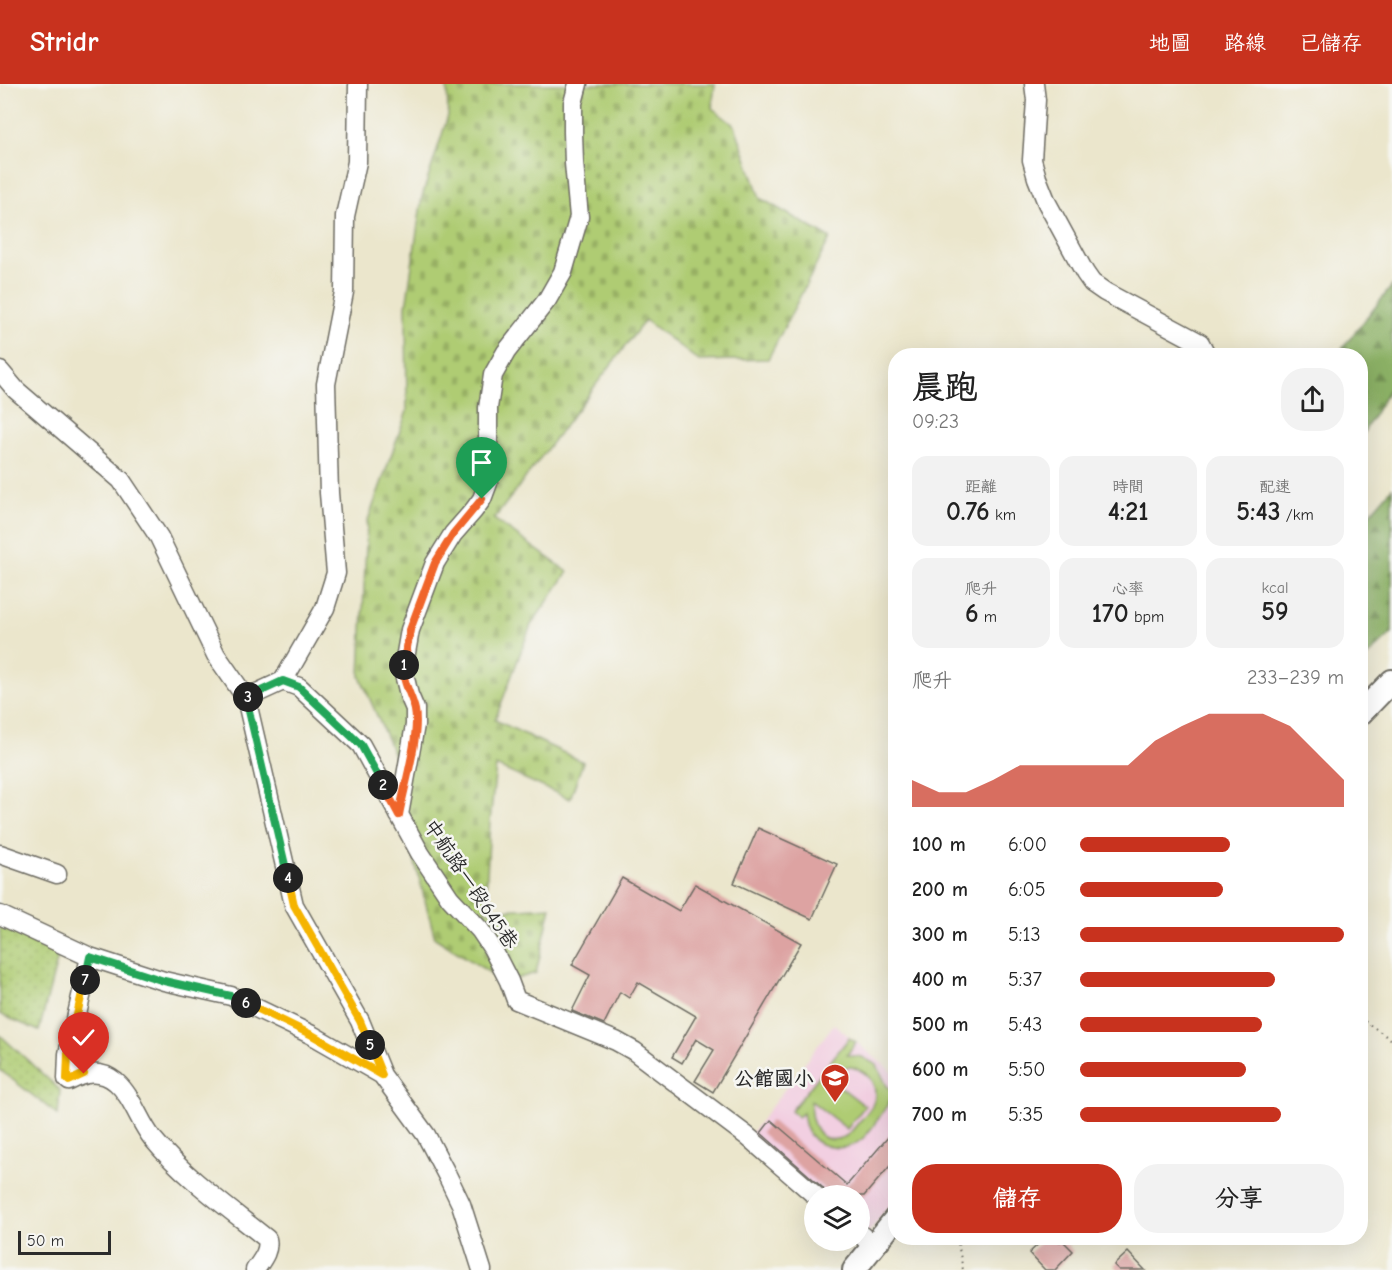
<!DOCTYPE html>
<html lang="zh-TW">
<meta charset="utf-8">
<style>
body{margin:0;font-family:"Comic Neue","LXGW WenKai TC",sans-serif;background:#f2f2f2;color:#222;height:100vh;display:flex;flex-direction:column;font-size:22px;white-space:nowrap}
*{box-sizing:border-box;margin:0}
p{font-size:20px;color:#767676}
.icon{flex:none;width:33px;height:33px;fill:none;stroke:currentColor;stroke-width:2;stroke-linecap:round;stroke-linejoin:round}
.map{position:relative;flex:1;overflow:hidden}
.panel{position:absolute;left:888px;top:264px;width:480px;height:897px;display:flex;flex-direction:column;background:#fff;border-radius:24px;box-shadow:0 6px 24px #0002}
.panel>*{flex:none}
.tools{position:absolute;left:804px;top:1101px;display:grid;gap:12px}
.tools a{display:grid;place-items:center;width:66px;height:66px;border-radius:50%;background:#fff;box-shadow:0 6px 24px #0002;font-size:30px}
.scale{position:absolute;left:18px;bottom:15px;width:93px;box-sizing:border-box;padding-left:6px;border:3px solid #2b2b2b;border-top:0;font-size:16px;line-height:21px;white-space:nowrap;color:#2b2b2b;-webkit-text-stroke:4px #f6f6f2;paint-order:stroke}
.pin{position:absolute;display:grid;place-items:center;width:51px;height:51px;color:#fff;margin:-62px -26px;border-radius:50% 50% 50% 0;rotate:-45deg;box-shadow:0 0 6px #0007}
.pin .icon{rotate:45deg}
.km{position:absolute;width:30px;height:30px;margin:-15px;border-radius:50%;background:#222;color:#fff;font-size:16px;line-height:30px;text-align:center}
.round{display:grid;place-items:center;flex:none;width:63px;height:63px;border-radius:24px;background:#f2f2f2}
.overview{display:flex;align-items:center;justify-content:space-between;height:102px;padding:0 24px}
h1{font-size:33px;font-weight:700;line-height:45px}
.stats{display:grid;grid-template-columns:repeat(3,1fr);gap:9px;height:102px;padding:6px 24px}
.stats div{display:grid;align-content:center;border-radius:15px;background:#f2f2f2;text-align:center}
.stats b{font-size:26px;font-weight:700}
.stats small{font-size:16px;font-weight:400}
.stats p{font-size:16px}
.chart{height:168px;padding:12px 24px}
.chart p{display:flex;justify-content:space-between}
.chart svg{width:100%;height:108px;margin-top:6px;fill:#c8321e;opacity:.7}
.action{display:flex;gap:12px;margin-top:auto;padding:12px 24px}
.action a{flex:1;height:69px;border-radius:24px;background:#c8321e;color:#fff;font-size:24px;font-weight:700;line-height:69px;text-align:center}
.action a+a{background:#f2f2f2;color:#222}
ul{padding:0 24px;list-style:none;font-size:20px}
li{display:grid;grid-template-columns:96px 72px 1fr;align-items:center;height:45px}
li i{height:15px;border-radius:8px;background:#c8321e}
header{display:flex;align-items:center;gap:36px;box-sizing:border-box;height:84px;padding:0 30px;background:#c8321e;color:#fff}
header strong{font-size:28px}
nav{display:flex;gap:33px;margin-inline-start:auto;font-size:21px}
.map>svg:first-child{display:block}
</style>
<header>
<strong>Stridr</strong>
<nav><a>地圖</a><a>路線</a><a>已儲存</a></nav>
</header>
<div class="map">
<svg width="1392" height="1186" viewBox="0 0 1392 1186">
<defs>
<pattern id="green-dots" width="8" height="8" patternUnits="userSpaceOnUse" patternTransform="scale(1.5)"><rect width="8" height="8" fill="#afcc73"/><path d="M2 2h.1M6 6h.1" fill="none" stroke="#97af64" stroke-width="1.8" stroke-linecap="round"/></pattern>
<pattern id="forest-firs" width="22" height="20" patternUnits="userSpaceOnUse" patternTransform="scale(1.5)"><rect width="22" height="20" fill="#8bb065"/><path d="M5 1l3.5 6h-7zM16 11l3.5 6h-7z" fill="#728f53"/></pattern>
<pattern id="cemetery-stones" width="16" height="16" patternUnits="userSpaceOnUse" patternTransform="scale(1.5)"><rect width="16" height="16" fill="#afcc73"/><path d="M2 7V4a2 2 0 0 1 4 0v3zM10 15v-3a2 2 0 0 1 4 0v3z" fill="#97af64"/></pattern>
</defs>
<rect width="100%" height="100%" fill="#f6f6f2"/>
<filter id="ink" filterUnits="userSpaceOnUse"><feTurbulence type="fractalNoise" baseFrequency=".0167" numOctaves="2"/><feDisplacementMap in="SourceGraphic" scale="12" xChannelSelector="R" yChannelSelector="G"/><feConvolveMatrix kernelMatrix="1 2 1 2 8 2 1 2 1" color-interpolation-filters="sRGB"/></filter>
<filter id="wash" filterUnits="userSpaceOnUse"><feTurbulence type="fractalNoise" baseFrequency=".008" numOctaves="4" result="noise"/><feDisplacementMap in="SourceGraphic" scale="24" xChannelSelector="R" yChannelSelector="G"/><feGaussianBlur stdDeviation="1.35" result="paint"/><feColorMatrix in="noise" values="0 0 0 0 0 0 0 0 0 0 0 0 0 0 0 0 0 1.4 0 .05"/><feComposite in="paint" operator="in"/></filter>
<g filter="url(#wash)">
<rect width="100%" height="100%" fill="#ebe6cc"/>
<path fill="#f2cfe1" d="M834,940L895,990V1115L867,1150L860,1143V1112L822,1111L750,1051Z"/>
<path fill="url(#green-dots)" stroke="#6d7c4f" stroke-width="1.5" d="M0,839L60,865L39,947L0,930Z
M0,951L60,1006L58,1031L0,986Z"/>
<path fill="url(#forest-firs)" stroke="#5b6e48" stroke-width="1.5" d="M1392,202V300L1361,353L1360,272L1337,271Z
M1392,404V549L1361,578V440Z"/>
<path fill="url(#cemetery-stones)" stroke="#6d7c4f" stroke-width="1.5" d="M447,0H715L712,24L735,42L760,114L830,154L768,275L699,277L645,236L494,435L568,488L531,541L495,636L583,678L570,715L496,682L490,737L485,827L551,823L536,889L509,897L492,890L435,854L404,737L394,671L360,592L367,439L407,327L406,223L422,113L448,32Z"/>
<path fill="#afcc73" stroke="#6d7c4f" stroke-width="1.5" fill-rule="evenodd" d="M849,954L856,958L847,971L862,973L877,981L887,1002L895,1009C886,1022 873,1046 862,1055C848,1068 821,1066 810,1051C805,1045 804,1036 803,1029L798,1033L791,1027ZM851,983C869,987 881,1004 872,1022C869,1027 864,1032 860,1037C855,1042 851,1050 844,1053C818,1064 809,1036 811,1017L847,1045L865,1022L829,994L836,984Z"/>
<g id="blocks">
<path fill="#dda3a2" d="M758,744L837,780L812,835L734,799Z
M622,794L679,827L695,800L801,859L713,1008L695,997L714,966L696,955L682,979L672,973L696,932L638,898L629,914L620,908L604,940L572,927L590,891L572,881Z
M771,1036L847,1101L896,1044V1075L864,1112H827L823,1104L761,1049Z
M1045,1154H1055L1060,1158L1062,1156L1073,1167L1055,1186H1045L1029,1169Z
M1128,1168L1145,1186H1119L1114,1181Z"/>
</g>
</g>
<g filter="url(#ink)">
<use href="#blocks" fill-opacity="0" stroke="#6e6c63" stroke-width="1.5"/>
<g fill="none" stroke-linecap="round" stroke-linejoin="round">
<g stroke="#6e6c63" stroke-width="21">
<path id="minor" d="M1034,0L1036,16L1032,76L1037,94L1047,119L1085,189L1092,199L1105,208L1200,259L1207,272
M0,287L16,306L121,396L159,453L216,571L246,614L283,597L299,603L361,661L420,769L450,814L480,846L492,864L509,897L516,916L616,957L634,967L747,1052L816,1112
M283,597L325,524L336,489L329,409L326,300L344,208L345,132L357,78L358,0
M246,614L294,821L360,937L382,991L426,1051L447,1091L461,1120L482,1186
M399,731L415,641V625L409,611L403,586L410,546L435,479L453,450L474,426L482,415L488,399V324L493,291L506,268L547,216L563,188L579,133L574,79L573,48V19L578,0
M0,770L57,790
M0,831L90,873L164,897L231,912L312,951L382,991
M90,873L68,970L67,995L69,997C85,989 100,985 116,998C133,1013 139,1038 153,1055C184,1093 230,1125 267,1155C270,1167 261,1177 255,1186
M860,1150L872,1161"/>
</g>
<g stroke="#6e6c63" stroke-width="26">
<path id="major" d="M1360,630L1392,597
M854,1186L896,1134"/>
</g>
<path stroke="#6e6c63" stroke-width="2" stroke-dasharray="1.5 4.5" stroke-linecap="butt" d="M1360,934L1392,956
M957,1154L963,1186"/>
<use href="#minor" stroke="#fff" stroke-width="18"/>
<use href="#major" stroke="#fff" stroke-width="22"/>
</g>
</g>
<g fill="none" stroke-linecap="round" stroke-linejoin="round" filter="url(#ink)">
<g stroke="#fff" stroke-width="12">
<path id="split-1" d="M404,581L410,546L435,479L453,450L482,415"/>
</g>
<g stroke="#fff" stroke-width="12">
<path id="split-2" d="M383,701L399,731C404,703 420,652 415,626C412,611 401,597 404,581"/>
</g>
<g stroke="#fff" stroke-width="12">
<path id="split-3" d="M248,613L283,597L299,603L361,661L383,701"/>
</g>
<g stroke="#fff" stroke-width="12">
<path id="split-4" d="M248,613L246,614L288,794"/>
</g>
<g stroke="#fff" stroke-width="12">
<path id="split-5" d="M288,794L294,821L360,937L370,961"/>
</g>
<g stroke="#fff" stroke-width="12">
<path id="split-6" d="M246,919L312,951L382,991L370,961"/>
</g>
<g stroke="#fff" stroke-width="12">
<path id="split-7" d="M85,896L90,873L164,897L231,912L246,919"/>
</g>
<g stroke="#fff" stroke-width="12">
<path id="split-8" d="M84,990L69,997L67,995L68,970L85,896"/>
</g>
<use href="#split-1" stroke="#f0652b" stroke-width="8"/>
<use href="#split-2" stroke="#f0652b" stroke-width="8"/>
<use href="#split-3" stroke="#22a559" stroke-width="8"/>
<use href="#split-4" stroke="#22a559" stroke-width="8"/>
<use href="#split-5" stroke="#f5b400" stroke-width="8"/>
<use href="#split-6" stroke="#f5b400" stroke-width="8"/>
<use href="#split-7" stroke="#22a559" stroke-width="8"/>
<use href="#split-8" stroke="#f5b400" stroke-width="8"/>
</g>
<defs>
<g id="school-pin" transform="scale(1.5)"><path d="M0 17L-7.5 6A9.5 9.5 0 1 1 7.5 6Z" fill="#c8321e" stroke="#f6f6f2"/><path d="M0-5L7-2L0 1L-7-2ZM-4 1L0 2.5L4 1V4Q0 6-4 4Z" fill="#fff"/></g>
</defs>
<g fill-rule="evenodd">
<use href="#school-pin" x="835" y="994"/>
</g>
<g text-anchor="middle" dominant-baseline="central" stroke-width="5" stroke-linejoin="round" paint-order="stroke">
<g font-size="20" fill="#2b2b2b" stroke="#f6f6f2">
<text transform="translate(471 800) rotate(56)">中航路一段645巷</text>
</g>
<g font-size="20" font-weight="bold" fill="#2b2b2b" stroke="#f6f6f2" text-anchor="end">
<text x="814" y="994">公館國小</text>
</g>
</g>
</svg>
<div class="tools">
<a><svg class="icon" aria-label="layers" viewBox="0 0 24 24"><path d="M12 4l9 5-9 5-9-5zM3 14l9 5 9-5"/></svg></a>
</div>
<div class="scale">50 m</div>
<div class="pin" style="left:482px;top:415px;background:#1e9e55"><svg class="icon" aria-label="arrive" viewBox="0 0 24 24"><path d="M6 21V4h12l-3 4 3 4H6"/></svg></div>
<div class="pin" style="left:84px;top:990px;background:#d93025"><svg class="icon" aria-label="check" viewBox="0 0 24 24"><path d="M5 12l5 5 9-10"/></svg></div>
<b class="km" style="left:404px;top:581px">1</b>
<b class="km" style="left:383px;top:701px">2</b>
<b class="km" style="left:248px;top:613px">3</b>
<b class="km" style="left:288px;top:794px">4</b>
<b class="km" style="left:370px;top:961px">5</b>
<b class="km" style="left:246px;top:919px">6</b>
<b class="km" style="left:85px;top:896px">7</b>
<section class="panel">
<div class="overview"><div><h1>晨跑</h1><p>09:23</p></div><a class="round"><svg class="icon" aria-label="share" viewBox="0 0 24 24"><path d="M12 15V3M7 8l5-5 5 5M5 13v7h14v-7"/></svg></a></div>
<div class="stats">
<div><p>距離</p><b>0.76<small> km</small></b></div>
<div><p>時間</p><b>4:21</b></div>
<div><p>配速</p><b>5:43<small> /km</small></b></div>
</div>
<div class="stats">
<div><p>爬升</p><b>6<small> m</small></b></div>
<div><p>心率</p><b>170<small> bpm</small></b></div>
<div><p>kcal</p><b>59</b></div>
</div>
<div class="chart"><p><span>爬升</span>233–239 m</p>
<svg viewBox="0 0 160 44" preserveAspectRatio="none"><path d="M0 44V33L10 38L20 38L30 33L40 27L50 27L60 27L70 27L80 27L90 17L100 11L110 6L120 6L130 6L140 11L150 22L160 33V44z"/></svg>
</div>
<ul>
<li><b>100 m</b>6:00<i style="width:57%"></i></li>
<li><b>200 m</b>6:05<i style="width:54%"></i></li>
<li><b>300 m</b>5:13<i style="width:100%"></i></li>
<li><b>400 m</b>5:37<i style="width:74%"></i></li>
<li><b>500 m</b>5:43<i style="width:69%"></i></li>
<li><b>600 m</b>5:50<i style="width:63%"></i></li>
<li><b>700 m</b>5:35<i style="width:76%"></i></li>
</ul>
<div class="action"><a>儲存</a><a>分享</a></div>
</section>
</div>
